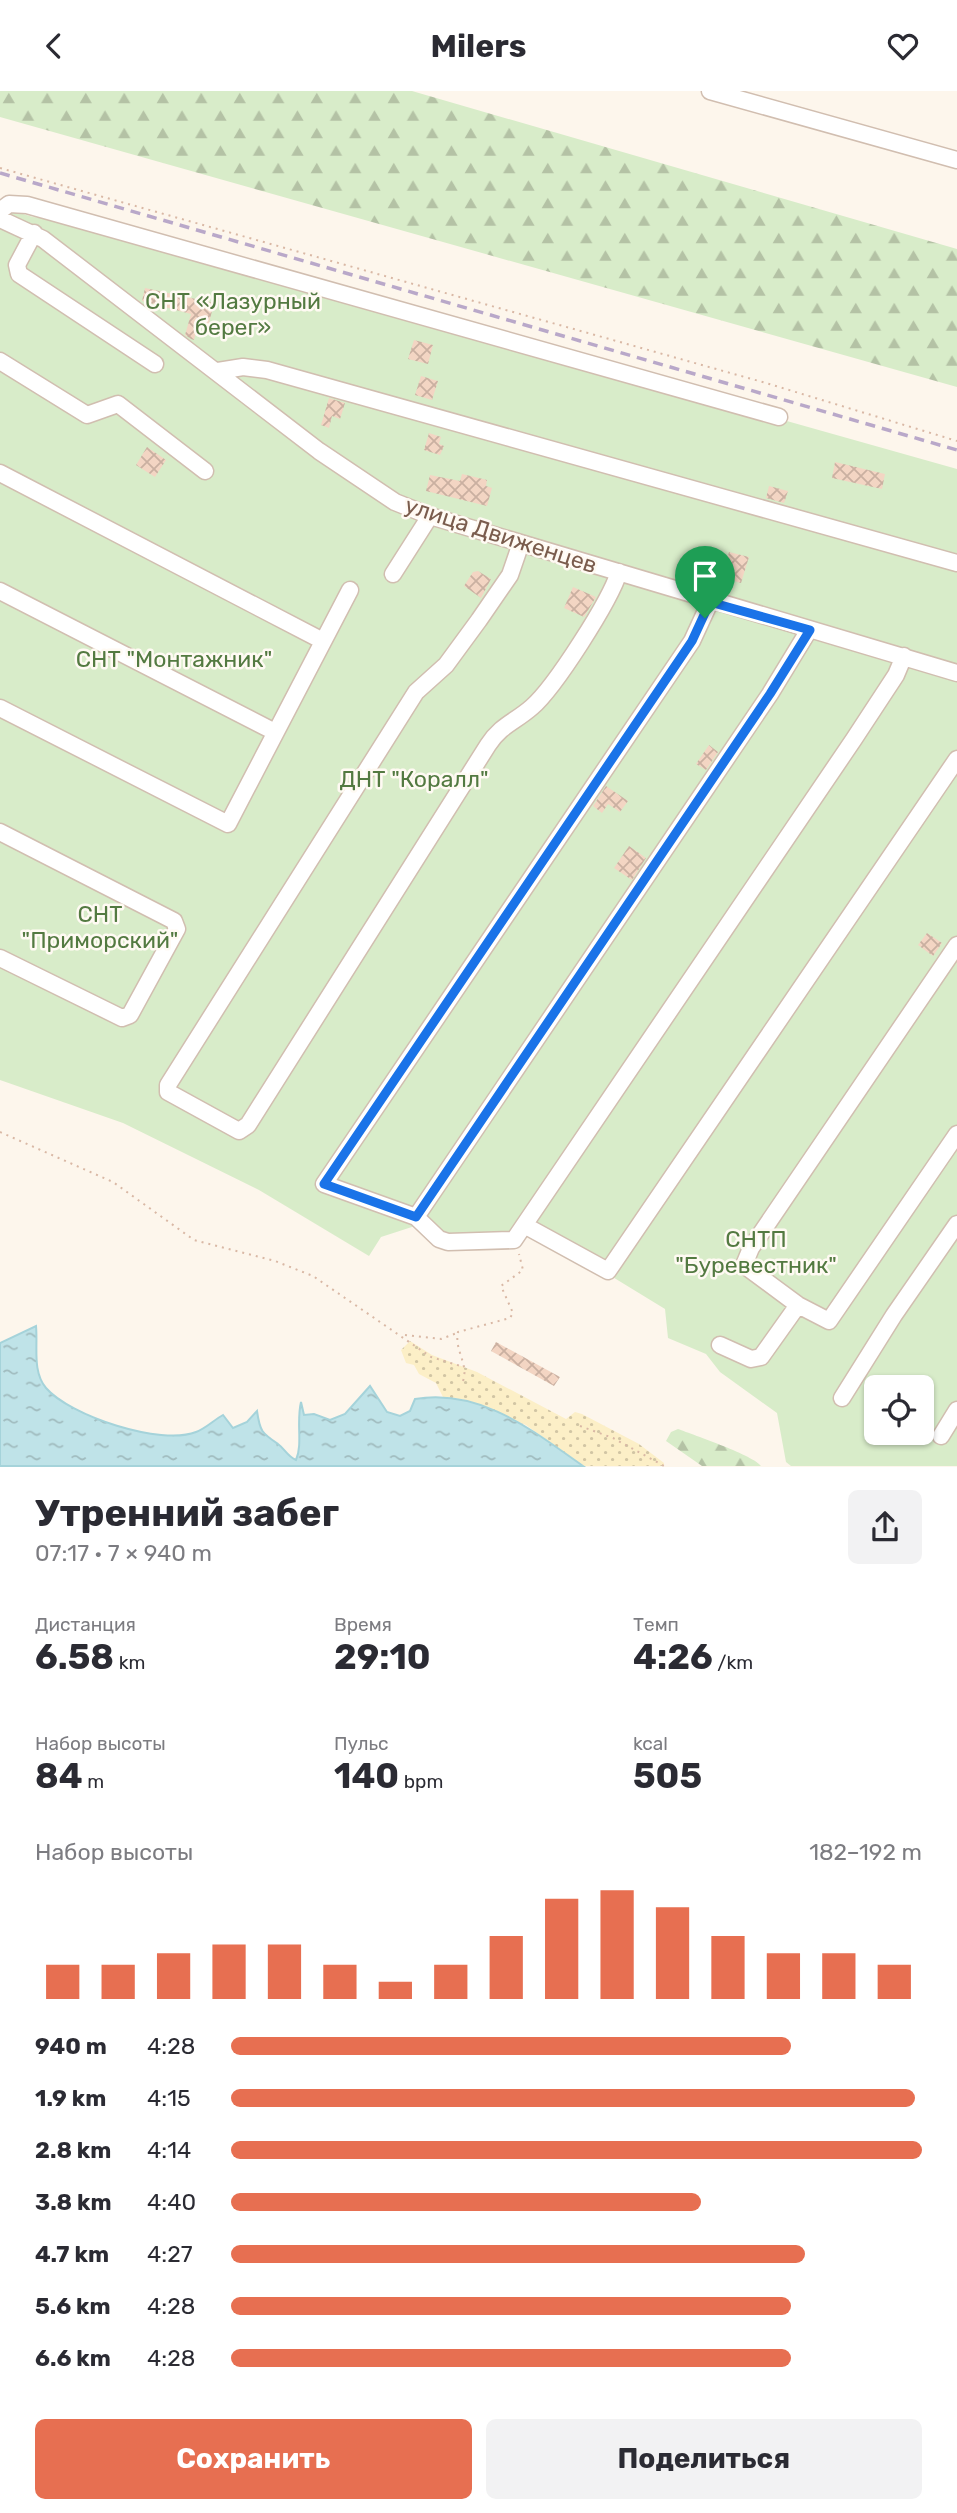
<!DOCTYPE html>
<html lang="ru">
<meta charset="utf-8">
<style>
body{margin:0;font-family:Rubik,sans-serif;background:#f2f2f3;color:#2b2b33;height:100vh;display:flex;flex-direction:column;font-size:26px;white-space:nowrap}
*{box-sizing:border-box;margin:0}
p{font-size:23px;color:#7c7c81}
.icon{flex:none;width:38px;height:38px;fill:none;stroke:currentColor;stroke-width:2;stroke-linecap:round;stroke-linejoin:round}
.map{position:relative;height:1376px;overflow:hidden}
.drawer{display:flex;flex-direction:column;background:#fff;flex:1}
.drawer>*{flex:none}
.controls{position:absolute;left:864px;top:1284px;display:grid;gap:14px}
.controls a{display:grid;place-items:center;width:70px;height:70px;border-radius:10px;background:#fff;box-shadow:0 2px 5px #0004;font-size:35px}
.pin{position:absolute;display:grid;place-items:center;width:60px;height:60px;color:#fff;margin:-72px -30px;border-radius:50% 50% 50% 0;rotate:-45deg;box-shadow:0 0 7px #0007}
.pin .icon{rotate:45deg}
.round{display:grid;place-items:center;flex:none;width:74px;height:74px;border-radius:10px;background:#f2f2f3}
.head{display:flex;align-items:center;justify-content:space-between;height:119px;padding:0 35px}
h1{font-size:38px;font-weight:700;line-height:52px}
.metrics{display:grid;grid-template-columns:repeat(3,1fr);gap:10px;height:119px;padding:7px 35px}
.metrics div{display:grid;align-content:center}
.metrics b{font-size:35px;font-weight:700}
.metrics small{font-size:19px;font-weight:400}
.metrics p{font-size:19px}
.chart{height:196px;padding:14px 35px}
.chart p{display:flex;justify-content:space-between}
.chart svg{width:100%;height:126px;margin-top:7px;stroke:#e76f51;stroke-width:6}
.button{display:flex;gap:14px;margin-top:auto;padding:14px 35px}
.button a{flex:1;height:80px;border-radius:10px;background:#e76f51;color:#fff;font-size:28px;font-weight:700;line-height:80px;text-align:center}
.button a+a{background:#f2f2f3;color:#2b2b33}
ul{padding:0 35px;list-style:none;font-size:23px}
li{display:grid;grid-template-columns:112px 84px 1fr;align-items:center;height:52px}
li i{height:18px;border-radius:9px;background:#e76f51}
header{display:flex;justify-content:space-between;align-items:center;height:91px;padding:0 35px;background:#fff;font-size:32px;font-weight:700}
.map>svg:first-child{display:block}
</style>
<header><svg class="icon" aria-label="back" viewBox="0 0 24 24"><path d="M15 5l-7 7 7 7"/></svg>Milers<svg class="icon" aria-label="heart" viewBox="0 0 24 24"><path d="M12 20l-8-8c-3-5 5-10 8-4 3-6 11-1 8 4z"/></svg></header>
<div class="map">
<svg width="957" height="1376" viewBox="0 0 957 1376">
<defs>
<pattern id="forest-firs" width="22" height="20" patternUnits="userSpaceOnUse" patternTransform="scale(1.75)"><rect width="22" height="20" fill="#d8ecc9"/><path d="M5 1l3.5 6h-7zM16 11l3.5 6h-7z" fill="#b4c2a5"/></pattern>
<pattern id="sand-dots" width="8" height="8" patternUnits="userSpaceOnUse" patternTransform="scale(1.75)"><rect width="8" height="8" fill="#fcefc7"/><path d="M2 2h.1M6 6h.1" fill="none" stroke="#d1c5a4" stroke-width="1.8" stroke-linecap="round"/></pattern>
<pattern id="water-ripples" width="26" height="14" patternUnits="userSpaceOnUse" patternTransform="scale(1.75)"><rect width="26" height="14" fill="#bfe3e8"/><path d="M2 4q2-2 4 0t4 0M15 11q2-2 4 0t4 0" fill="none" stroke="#a0bbbe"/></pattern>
<pattern id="building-cross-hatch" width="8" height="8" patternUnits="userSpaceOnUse" patternTransform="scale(1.75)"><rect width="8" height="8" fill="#f3d5c3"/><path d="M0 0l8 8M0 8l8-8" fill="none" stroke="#cab0a1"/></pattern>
</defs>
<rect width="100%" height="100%" fill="#fdf6ec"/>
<path fill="url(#forest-firs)" d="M0,0H412L957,158V296L0,26Z
M678,1338C694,1344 755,1365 761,1375H702L666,1350L671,1341Z"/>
<path fill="url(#sand-dots)" d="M410,1250L432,1264L477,1281L566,1328L575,1321L582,1323L639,1353L664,1372V1375H583L526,1334L466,1309L443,1306L436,1292L419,1283L414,1274L406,1272L401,1259Z"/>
<path fill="#d8ecc9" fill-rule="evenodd" d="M0,116L33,126L80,131L957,378V1375H791L786,1371L777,1322L720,1281L706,1263L668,1247L665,1218L611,1185L527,1144L469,1147L418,1134L381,1146L369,1165L259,1099L123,1032L0,989ZM877,1297H922V1342H877Z"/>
<path fill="url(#water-ripples)" stroke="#a5d3da" stroke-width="2" d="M36,1235C38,1256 32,1280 46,1297C70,1325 161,1355 196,1341C205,1338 214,1329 223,1324L233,1337L247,1331L257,1320C260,1341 262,1342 278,1353C285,1358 287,1365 296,1369C303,1353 296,1331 301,1311L304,1324L314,1323L330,1329L345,1323L370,1295L387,1321L400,1325L410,1320L415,1308C481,1297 533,1340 583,1375H0V1252Z"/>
<path fill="url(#building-cross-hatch)" d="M145,197L214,212L208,236L198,233L194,249L191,248L185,244L191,223L142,210Z
M414,249L433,254L428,273L408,268Z
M421,285L438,290L432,309L415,304Z
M329,307L345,312L340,328L332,325L329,337L321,334Z
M429,342L441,346L439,353L444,355L440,364L424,359Z
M147,356L166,369L155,386L136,374Z
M835,371L885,383L882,398L832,387Z
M462,383L487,389L486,395L492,397L487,415L426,400L430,384L460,390Z
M769,395L788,400L784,412L766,407Z
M729,461L749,466L741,492L714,484L710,494L697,489L705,467L725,475Z
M478,480L491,488L481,507L464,495L473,481Z
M573,496L596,506L584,526L564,517Z
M709,654L718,661L706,679L696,673Z
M606,695L628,710L620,721L608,713L602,722L593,715Z
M629,755L646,767L632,789L614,777Z
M927,842L942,852L933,865L918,854Z
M496,1251L560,1286L554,1295L491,1260Z"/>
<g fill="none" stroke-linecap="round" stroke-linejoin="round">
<g stroke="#d1beb0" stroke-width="19">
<path id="minor" d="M710,0L957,69
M0,120L9,113L27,114L779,326
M0,128L43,148L319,360L395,411L430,425L957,582
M34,142L17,174L19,183L155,273
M0,270L87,324L118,313L205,380
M218,280L243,276L267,279L957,472
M0,382L323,550
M521,452L510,484L479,529L446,574L416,601L168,994V1001L239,1040L248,1034L488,654C501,634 515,631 532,616C555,596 610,510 619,481
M393,483L430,425
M0,500L275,641
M710,511L692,550L324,1093L416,1126L439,1148L448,1151L514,1149L854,648L896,584L904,565
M0,617L228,733L350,499
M0,741L174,830L177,838L130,924L122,927L0,867
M957,854L751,1157L744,1174L798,1214L829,1230L957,1043
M416,1126L770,603L809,539
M524,1134L608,1180L957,668
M720,1254L751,1268L761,1266L798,1214
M842,1307L894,1224L957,1133
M941,1345L957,1319"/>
</g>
<path stroke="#d9b8a5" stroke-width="2" stroke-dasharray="2 5" stroke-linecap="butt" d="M0,77L766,292L957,350
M0,1041L113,1091L194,1149L275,1170L313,1185L431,1266L464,1276
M405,1244L441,1248L457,1242
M463,1290C469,1273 454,1259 458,1241L510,1227L513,1222L501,1195L523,1179L519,1163
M580,1335L613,1347L666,1376"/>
<use href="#minor" stroke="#fff" stroke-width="16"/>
<path stroke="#b9a8c9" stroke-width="3.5" stroke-dasharray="10 7" stroke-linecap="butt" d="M0,82L957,359"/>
</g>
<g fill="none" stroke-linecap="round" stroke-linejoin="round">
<g stroke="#fff" stroke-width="14">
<path id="route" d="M710,511L810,539L770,603L416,1126L324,1093L692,550Z"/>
</g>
<use href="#route" stroke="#1a73e8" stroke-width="9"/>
</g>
<g text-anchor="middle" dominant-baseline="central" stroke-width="5" stroke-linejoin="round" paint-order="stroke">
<g font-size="23" fill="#537a41" stroke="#fffaf3">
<text x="233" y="210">СНТ «Лазурный<tspan x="233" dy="26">берег»</tspan></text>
<text x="174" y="568">СНТ "Монтажник"</text>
<text x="414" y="688">ДНТ "Коралл"</text>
<text x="100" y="823">СНТ<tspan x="100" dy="26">"Приморский"</tspan></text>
<text x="756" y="1148">СНТП<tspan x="756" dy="26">"Буревестник"</tspan></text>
</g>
<g font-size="23" fill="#7a5c4d" stroke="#fffaf3">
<text transform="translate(501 444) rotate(18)">улица Движенцев</text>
</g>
</g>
</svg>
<div class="controls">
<a><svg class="icon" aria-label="locate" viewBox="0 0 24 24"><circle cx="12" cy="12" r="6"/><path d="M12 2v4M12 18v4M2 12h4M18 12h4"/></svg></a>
</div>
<div class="pin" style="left:705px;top:527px;background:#1e9e55"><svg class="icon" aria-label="arrive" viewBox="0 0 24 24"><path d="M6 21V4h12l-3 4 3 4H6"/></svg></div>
</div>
<section class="drawer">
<div class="head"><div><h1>Утренний забег</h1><p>07:17 · 7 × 940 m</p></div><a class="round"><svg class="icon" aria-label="share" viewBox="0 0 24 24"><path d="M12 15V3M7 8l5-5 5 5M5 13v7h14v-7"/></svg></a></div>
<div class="metrics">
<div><p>Дистанция</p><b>6.58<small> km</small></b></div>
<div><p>Время</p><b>29:10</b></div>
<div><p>Темп</p><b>4:26<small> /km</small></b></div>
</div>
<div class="metrics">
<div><p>Набор высоты</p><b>84<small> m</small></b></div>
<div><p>Пульс</p><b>140<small> bpm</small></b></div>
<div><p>kcal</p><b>505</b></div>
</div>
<div class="chart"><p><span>Набор высоты</span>182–192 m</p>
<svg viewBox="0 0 160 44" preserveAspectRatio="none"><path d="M5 44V32M15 44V32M25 44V28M35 44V25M45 44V25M55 44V32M65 44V38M75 44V32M85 44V22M95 44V9M105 44V6M115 44V12M125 44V22M135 44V28M145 44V28M155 44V32"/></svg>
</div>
<ul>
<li><b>940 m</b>4:28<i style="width:81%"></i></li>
<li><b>1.9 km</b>4:15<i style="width:99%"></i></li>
<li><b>2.8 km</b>4:14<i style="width:100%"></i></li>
<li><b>3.8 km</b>4:40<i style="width:68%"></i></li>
<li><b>4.7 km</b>4:27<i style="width:83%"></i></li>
<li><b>5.6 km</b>4:28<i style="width:81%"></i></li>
<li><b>6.6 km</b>4:28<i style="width:81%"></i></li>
</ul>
<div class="button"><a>Сохранить</a><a>Поделиться</a></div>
</section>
